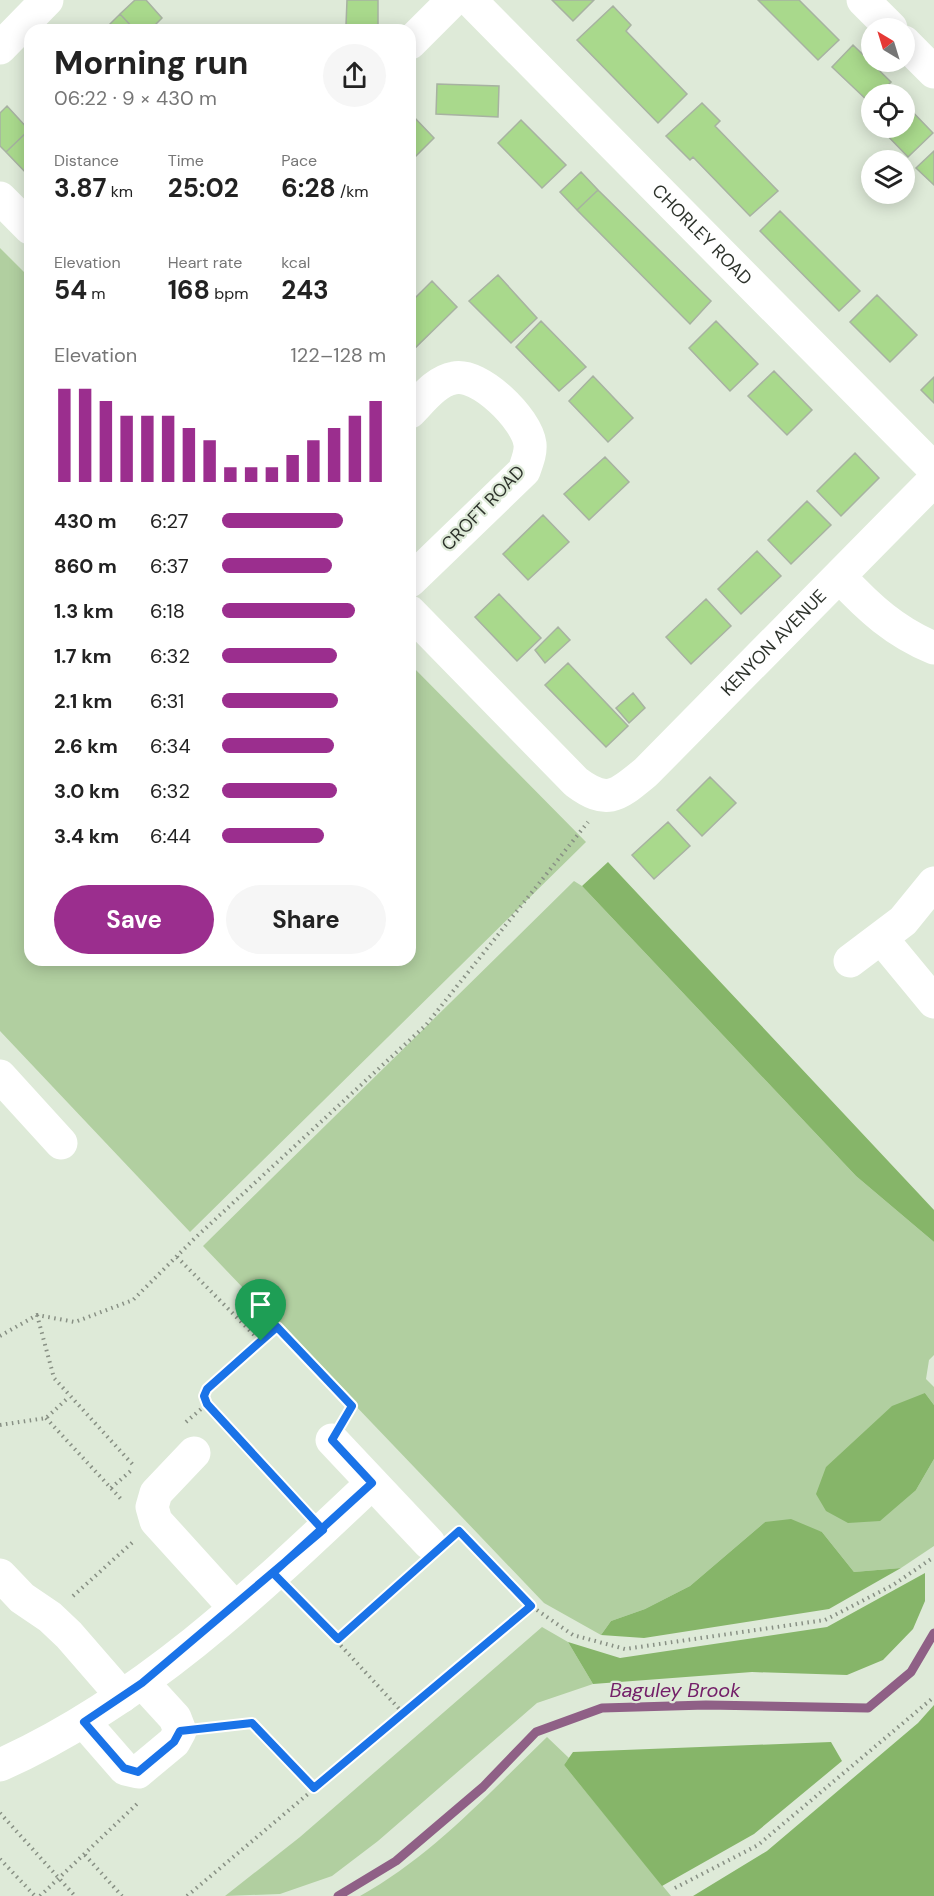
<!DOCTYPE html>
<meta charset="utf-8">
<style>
body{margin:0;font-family:"DM Sans",sans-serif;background:#f6f6f6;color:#222;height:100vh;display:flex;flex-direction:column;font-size:22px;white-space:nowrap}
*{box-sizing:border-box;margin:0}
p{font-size:20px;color:#767676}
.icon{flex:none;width:33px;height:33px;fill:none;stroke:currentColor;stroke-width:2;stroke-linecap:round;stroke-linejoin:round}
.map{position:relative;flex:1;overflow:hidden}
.panel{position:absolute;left:24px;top:24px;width:392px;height:942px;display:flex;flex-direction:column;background:#fff;border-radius:18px;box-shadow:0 3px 15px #0003}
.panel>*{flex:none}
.needle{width:39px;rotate:322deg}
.controls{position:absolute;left:861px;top:18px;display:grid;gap:12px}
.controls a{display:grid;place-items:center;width:54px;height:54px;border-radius:50%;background:#fff;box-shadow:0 3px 15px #0003;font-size:30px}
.pin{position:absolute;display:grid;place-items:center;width:51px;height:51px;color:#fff;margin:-62px -26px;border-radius:50% 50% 50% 0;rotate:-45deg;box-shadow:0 0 6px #0007}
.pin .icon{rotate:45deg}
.round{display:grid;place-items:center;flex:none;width:63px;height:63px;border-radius:32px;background:#f6f6f6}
.head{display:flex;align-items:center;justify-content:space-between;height:102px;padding:0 30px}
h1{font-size:33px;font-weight:700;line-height:45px}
.figures{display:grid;grid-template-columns:repeat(3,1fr);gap:9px;height:102px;padding:6px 30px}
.figures div{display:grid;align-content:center}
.figures b{font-size:26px;font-weight:700}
.figures small{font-size:16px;font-weight:400}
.figures p{font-size:16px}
.chart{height:168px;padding:12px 30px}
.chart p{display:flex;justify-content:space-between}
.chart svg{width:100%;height:108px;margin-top:6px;stroke:#9b2e8e;stroke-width:6}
.primary-button{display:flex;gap:12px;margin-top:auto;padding:12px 30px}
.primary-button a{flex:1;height:69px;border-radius:36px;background:#9b2e8e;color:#fff;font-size:24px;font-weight:700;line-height:69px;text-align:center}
.primary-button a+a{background:#f6f6f6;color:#222}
ul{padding:0 30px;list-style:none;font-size:20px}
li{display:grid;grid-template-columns:96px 72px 1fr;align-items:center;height:45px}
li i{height:15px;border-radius:8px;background:#9b2e8e}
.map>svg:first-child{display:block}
</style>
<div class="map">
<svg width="934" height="1896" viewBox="0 0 934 1896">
<rect width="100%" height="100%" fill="#deead8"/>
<path fill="#b1cfa0" d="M0,248L30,278V960H410V664L586,842L190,1232L0,1031Z
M574,881L582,886L856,1176L934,1242V1355L929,1360L926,1379L934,1387V1405L925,1393L916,1490L934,1459V1546L901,1568L854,1572L822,1532L765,1522L690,1586L645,1609L611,1621L601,1635L544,1603L203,1246Z
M542,1627L568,1642L593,1684L537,1703L378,1841L332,1876L280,1894L225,1896L300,1837Z
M547,1737L569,1758L564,1765L671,1896H360C431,1857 489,1793 547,1737Z"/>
<path fill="#86b569" d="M608,862L934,1210V1242L856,1176L582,886Z
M925,1393L934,1405V1459L916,1490L880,1521L848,1523L826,1511L816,1494L826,1467L892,1406Z
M791,1519L822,1532L854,1572L901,1568L829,1609L644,1638L601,1635L611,1621L645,1609L690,1586L765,1522Z
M925,1573V1601L913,1629L883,1660L847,1675L752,1672L593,1684L568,1642L620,1658L827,1627Z
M934,1705V1896H693L767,1851L918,1723Z
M831,1742L842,1761L754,1834L662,1886L564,1765L573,1752Z"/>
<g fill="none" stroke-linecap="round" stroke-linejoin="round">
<path stroke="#8f6086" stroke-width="9" d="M338,1896L396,1861L483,1787L536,1732L602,1708L706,1705L868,1708L911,1672L934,1633"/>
</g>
<path fill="#a9d98c" stroke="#a7b2a1" stroke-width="1.5" d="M135,0H146L162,18L150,30H135L120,14Z
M347,0H378V25H346Z
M552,0H594L573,21Z
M758,0H799L839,40L818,60Z
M613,6L631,25L626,31L687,94L658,123L577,40Z
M120,14L135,30H104Z
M853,45L891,82L879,94H872L871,104L832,67Z
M437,84L499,86L498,117L436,114Z
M702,103L720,121L715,126L778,191L750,216L693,157L690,160L666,136Z
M904,103L933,133L908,157L880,128H904Z
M7,106L29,130L6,152L0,146V113Z
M413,116L434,138L410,162V119Z
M521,120L566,165L542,188L498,143Z
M29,130L30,171L27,174L6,152Z
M934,151V185L916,168Z
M581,172L598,190L577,210L560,192Z
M598,190L711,301L690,324L577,210Z
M780,211L860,291L839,311L760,231Z
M498,275L537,318L511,343L469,301Z
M432,281L457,307L413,350L410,346V303Z
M877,295L917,335L890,362L850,322Z
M541,321L586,367L559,391L516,347Z
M716,321L758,364L730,391L689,348Z
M774,371L812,410L787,435L748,396Z
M593,376L633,418L608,442L569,401Z
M934,377V403L921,390Z
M855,453L879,478L841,516L817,491Z
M605,457L629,482L589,520L564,494Z
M807,501L831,525L791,564L768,540Z
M543,515L569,542L528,580L503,554Z
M757,551L781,576L741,614L718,589Z
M499,594L541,638L517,661L475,617Z
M706,599L731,626L691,664L666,637Z
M558,627L570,640L545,663L535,650Z
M568,663L628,726L606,747L545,685Z
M633,693L645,708L629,723L616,708Z
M710,777L736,803L702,836L677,810Z
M668,822L690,846L654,879L632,855Z"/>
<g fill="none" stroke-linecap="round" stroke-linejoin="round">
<path stroke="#889084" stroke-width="4" stroke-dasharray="1.5 4.5" stroke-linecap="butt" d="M177,1257L260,1341
M37,1315L54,1378L135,1467
M0,1336L37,1315L75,1322L133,1300L195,1238L426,1025L588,822
M46,1418L121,1499
M186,1422L207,1404
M0,1425L46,1418L69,1397
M111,1488L133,1469
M302,1507L207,1404L204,1396L207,1389L277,1327L352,1406L347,1414
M457,1533L459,1531L531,1606L573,1635L625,1649L825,1620L893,1585L934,1557
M73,1596L134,1541
M296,1597L403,1713
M338,1639L416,1569
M211,1728L252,1723L314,1788
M0,1813L75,1896
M85,1855L122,1896
M0,1859L35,1896
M675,1888L758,1845L934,1697
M40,1896L139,1802
M187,1896L531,1606"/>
<g stroke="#fff" stroke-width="33">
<path id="s1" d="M470,0L934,469"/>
<path d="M863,0L891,28"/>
<path d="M904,42L934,72"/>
<path d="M410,43L453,0"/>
<path d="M0,48L47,0"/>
<path d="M0,198L30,228"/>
<path d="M410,412C422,400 436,381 454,378C479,372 527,419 530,444C531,453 527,462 524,471L410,581"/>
<path d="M841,578C869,608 895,632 934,648"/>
<path id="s2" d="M410,612L576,782C608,806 618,795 646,772L934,480"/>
<path d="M882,939L934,1002"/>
<path d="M850,961L903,921L934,883"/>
<path d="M0,1076L61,1143"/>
<path d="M332,1440L429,1543"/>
<path d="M194,1453L156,1493L152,1507L156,1521L234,1607"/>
<path d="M0,1575L22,1598L50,1617L69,1635L122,1696"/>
<path d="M84,1722L125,1769L138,1772L174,1742L180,1731L175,1718L143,1683"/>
<path d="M0,1765C143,1701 260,1589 372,1483"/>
</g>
</g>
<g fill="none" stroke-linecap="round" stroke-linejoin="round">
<g stroke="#fff" stroke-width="12">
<path id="route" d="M261,1341L207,1389L204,1396L207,1404L323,1530L142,1683L84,1722L124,1768L138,1772L174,1742L180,1731L252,1723L314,1788L531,1606L459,1531L338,1639L273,1573L372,1483L332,1440L352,1406L277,1327L261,1341"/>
</g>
<use href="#route" stroke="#1a73e8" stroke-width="8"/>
</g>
<g text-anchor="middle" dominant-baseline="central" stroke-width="4.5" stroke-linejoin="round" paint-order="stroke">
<g font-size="18" fill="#2e332c" stroke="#deead8">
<text stroke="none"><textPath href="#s1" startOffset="330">CHORLEY ROAD</textPath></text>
<text transform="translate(483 508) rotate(-46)">CROFT ROAD</text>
<text stroke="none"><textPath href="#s2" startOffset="500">KENYON AVENUE</textPath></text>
</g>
<g font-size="20" font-style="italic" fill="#742069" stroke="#deead8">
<text x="675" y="1690">Baguley Brook</text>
</g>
</g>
</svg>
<div class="controls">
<a><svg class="needle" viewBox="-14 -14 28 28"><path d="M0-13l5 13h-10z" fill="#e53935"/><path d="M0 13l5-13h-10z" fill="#767676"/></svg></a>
<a><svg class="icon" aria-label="locate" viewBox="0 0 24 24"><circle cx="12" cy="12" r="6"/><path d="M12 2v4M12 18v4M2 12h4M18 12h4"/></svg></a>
<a><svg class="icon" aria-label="layers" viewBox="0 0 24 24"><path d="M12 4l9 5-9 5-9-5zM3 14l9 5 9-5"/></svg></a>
</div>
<div class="pin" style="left:261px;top:1341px;background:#1e9e55"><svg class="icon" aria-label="arrive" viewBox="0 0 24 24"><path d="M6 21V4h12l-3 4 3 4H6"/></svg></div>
<section class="panel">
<div class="head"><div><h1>Morning run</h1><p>06:22 · 9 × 430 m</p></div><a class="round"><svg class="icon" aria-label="share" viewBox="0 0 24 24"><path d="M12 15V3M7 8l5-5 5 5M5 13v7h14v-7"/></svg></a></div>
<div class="figures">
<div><p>Distance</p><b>3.87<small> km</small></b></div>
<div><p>Time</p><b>25:02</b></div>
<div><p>Pace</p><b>6:28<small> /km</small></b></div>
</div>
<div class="figures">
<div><p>Elevation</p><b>54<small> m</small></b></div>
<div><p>Heart rate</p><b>168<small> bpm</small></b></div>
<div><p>kcal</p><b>243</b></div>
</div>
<div class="chart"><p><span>Elevation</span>122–128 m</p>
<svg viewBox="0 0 160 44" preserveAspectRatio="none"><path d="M5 44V6M15 44V6M25 44V11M35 44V17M45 44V17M55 44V17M65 44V22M75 44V27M85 44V38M95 44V38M105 44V38M115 44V33M125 44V27M135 44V22M145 44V17M155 44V11"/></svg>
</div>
<ul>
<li><b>430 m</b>6:27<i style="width:74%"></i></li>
<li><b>860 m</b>6:37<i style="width:67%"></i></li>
<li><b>1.3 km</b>6:18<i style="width:81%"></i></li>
<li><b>1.7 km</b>6:32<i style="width:70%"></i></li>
<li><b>2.1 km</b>6:31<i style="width:71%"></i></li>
<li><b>2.6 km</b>6:34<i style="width:68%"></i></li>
<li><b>3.0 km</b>6:32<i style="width:70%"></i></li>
<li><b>3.4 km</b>6:44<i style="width:62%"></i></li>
</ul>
<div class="primary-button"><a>Save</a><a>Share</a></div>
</section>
</div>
